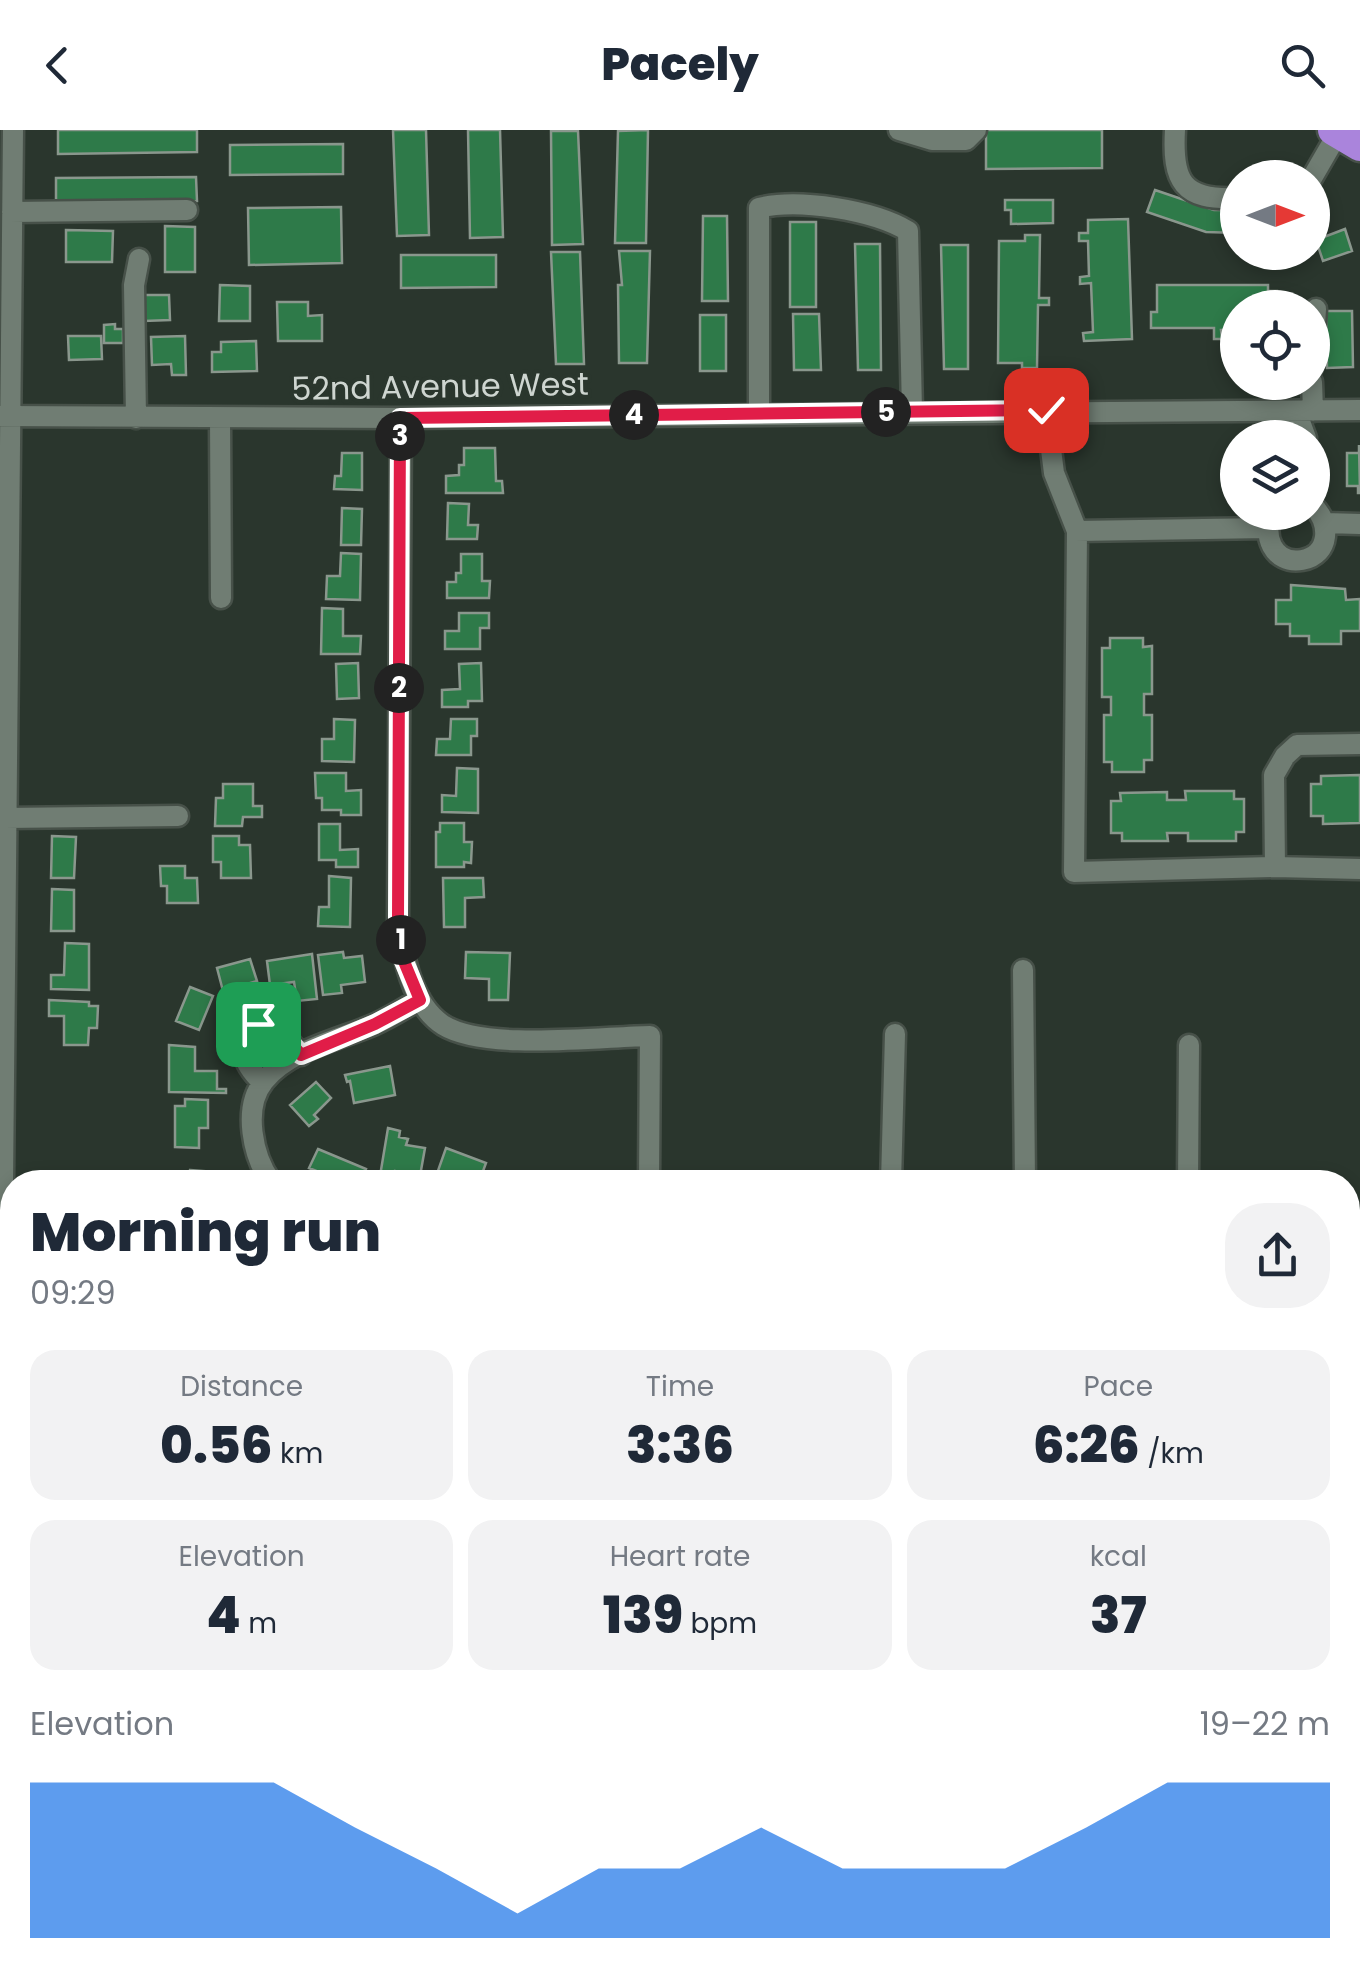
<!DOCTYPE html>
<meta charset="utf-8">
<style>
body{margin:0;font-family:Poppins,sans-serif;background:#f2f2f3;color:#1f2937;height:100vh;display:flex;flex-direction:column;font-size:38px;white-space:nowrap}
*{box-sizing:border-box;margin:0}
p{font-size:32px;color:#747a83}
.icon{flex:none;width:55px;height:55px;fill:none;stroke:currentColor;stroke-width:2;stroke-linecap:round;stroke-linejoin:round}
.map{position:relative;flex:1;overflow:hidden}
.details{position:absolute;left:0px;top:1040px;width:1360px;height:810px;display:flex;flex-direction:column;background:#fff;border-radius:40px 40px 0 0;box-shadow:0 5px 15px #0003}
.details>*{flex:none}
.needle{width:65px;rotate:90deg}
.fabs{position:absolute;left:1220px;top:30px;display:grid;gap:20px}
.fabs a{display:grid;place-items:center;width:110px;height:110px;border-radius:50%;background:#fff;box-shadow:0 5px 15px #0003;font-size:50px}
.pin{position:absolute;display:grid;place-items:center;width:85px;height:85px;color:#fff;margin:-42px;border-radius:20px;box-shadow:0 5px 15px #0006}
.km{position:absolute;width:50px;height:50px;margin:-25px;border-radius:50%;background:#222;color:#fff;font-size:28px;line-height:50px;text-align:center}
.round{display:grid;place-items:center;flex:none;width:105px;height:105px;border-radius:40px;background:#f2f2f3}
.headline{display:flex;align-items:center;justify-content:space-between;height:170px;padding:0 30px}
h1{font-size:55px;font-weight:800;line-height:75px}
.figures{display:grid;grid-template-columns:repeat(3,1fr);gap:15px;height:170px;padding:10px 30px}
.figures div{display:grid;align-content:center;border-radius:25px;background:#f2f2f3;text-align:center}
.figures b{font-size:50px;font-weight:800}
.figures small{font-size:28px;font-weight:400}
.figures p{font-size:28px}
.chart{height:280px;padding:20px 30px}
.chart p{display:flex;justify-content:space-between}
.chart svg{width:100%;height:180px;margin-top:10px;fill:#1a73e8;opacity:.7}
header{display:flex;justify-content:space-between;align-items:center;height:130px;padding:0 30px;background:#fff;font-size:45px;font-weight:800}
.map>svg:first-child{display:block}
</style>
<header><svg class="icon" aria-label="back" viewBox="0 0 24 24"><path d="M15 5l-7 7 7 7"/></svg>Pacely<svg class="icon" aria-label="search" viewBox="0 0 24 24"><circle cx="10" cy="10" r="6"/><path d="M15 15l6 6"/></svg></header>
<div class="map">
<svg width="1360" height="1850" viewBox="0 0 1360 1850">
<rect width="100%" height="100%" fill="#2a362d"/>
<path fill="#206439" d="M530,1838H1012V1850H530Z"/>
<path fill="#2e7a49" stroke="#8a978d" stroke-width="2.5" d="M58,0H197V22L58,24Z
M393,0H426L429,105L397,106Z
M468,0H500L503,107L470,108Z
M648,0L646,113H615L618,1Z
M986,0H1102V38L986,39Z
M551,1H578L583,114L552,115Z
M343,14V44L230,45V15Z
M196,47L197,71L56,72V48Z
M1155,60L1214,80H1238V103L1206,102L1147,82Z
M1005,70H1053V93L1011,94V80H1005Z
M341,77L342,133L249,135L248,78Z
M703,86H727L728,171H702Z
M1128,89L1132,209L1084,211L1083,203L1093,202L1091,153L1080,154V147L1089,146L1088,111H1079V103H1088V90Z
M790,92H816V177H790Z
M165,96L195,97V142H165Z
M1345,99L1352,121L1323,131L1316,110Z
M66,100L113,101L112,132H66Z
M1025,105H1040L1039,168H1049V175H1038L1037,238H1022V233H998L999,111H1025Z
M855,114H880L881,240H858Z
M941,115H968V239H944Z
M619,121H650L647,233H619L618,155H622Z
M551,122H580L584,234H556Z
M401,125H496V157L401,158Z
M220,155L250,156V191H219Z
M1157,155H1268V161H1277V178H1238V200H1221L1222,209H1214V198H1151V182H1157Z
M144,165H169L170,190L144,191Z
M277,172H308V186L322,185V211H278Z
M1326,181H1352L1353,237L1327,238Z
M793,184H819L821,240H794Z
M700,185H726V241H700Z
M115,194V199H123V213H104V195Z
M68,206H101L102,229L69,230Z
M185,206L186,245H172L171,234L152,235L151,207Z
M256,211L257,241L212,242V222H221V212Z
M1359,315L1360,363H1358V356H1347V323H1359Z
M464,318H495L496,351H502L503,363H446V346L459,345V335H464Z
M342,323H362V360L334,359L335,346H341Z
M448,373L469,374L468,395H478L477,409H447Z
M342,378L362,379L361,415H341Z
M341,423L361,424L360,470L326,469L327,446H340Z
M461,424H482V451H490L489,468H447V452H456V443H461Z
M1291,455L1345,459L1346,470L1360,469V501H1341V514H1309V506H1290V494H1276V470H1291Z
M322,478L343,479V506H361L360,524H321Z
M459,483H489V498H480V519H445V501H459Z
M1110,508H1143V517L1152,516V564H1144V585H1152V630H1144V642H1112V632H1104V585H1111V567H1102V518H1110Z
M358,533L359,568L337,569L336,534Z
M481,533L482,571H468V577H442V560L460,559L459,534Z
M334,589L355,590L354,632L322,631V609H334Z
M451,589H477V606H471V625H436L437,609H450Z
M457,638L478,639V683L442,682V665L456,666Z
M315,643H346V661L361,660V685H341V680H322V668H316Z
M1360,645V693L1323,694V686H1311V654H1321V646Z
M223,654H253V676H262V687H243L242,696H215L216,668H223Z
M1185,661H1234V669H1244V702H1236V711H1188V703H1167L1168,711H1122V703H1111V671H1121L1120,663L1167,662V670H1186Z
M440,693H464V712H472L471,733L464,732V737H436V702H440Z
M319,694H340V720L358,719V737H336V730H319Z
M52,706L76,707L74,748H51Z
M213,706H239V715H250L251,748H221V732H213Z
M160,736H185V748H197L198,773H167V756H161Z
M329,746L351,748L350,797L318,796L319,777H329Z
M443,748H483L484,767L465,768V797H444Z
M52,759L74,760V801H51Z
M65,813L89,814V860L51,859V845H64Z
M343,822L344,828L362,826L365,852L341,855L342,863L323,865L318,825Z
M466,822L510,823L508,870H489V849L465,848Z
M312,824L317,869L297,871L294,852L270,855L267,831Z
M250,829L257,851L223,861L217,838Z
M190,857L213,866L199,900L176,891Z
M49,870L89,872V876H98L97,898H89L88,915H64V886H49Z
M169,915L195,917V941H217V959H226V963L169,962Z
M390,936L395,965L354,973L350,951L347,952L345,945Z
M316,952L331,968L314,985L318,989L309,996L290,975Z
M185,969L208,970V998H199V1018L175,1017V976H185Z
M388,998L400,1001L399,1007L408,1009L406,1015L425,1018L420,1046L395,1041L394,1048L380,1046Z
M446,1018L486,1033L479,1052L454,1048L452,1052H434Z
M318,1019L366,1039L361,1052H343L309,1038Z
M190,1040L214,1042L213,1052H188Z
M318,1838H369V1850H380H306H318Z
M414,1838H473V1850H414Z"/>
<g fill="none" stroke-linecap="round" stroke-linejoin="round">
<g stroke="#475149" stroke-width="25">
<path id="minor" d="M899,0L932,10H966L976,0
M1175,0C1172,51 1182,71 1238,68
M1312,48L1338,3
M12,82L187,80
M1312,238L1316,179
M1312,252L1313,281
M1046,280L1054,343L1077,401L1074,742L1275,737L1360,739
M1296,281L1306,308
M759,283V78C798,68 873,80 908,101L912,281
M0,286L401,288L1360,280
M136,288L134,155L139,129
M220,288L221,468
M401,288L398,791C403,825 411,874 443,895C485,921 598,907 650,906L649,1052
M1285,308L1296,281
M1273,382C1261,404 1273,435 1302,430C1331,425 1331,391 1312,375
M1325,393L1360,394
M1077,401L1267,398
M5,688L178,686
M1275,737L1274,645L1285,626L1297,615L1360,614
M1023,840L1025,1052
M262,952C243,934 234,913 258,894L280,899L301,925
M271,1052C253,1027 242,978 264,951C289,920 338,910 373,895C389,888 405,878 420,869
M891,1052L895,904
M1188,1052L1189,915
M1348,1303H1360
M0,1369L13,0
M0,1551L12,1539
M0,1718H12
M0,1830H12
M287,1838L289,1839
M129,1850V1838"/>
</g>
<g stroke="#475149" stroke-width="35">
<path id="highway" d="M1333,0L1360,16"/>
</g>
<path stroke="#818a83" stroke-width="2.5" stroke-dasharray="10 5" stroke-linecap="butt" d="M604,1845L614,1838
M561,1850L584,1841L609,1850"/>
<use href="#minor" stroke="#707d73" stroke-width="20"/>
<use href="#highway" stroke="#aa84dc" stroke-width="30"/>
</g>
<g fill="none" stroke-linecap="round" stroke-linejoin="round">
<g stroke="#fff" stroke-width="20">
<path id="route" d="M258,894L280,899L301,925L375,894L420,870L403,829L398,791L400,288L1046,280"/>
</g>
<use href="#route" stroke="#e11d48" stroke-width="12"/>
</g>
<g text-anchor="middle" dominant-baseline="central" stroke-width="8" stroke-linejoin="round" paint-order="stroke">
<g font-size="32" fill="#ced5d0" stroke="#2a362d">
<text transform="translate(440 256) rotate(-1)">52nd Avenue West</text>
</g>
</g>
</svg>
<div class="fabs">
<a><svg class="needle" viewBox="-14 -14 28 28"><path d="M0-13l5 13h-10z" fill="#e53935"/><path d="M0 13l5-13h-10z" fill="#747a83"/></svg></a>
<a><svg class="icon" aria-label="locate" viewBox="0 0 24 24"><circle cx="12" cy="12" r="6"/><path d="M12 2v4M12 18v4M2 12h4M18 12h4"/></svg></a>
<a><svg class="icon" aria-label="layers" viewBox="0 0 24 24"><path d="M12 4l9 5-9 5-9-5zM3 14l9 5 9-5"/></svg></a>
</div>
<div class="pin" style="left:258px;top:894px;background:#1e9e55"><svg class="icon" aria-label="arrive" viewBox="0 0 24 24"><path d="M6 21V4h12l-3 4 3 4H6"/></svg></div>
<div class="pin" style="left:1046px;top:280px;background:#d93025"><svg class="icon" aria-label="check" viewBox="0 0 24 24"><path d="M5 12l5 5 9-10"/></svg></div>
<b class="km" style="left:401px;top:810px">1</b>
<b class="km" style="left:399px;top:558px">2</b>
<b class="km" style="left:400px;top:306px">3</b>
<b class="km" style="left:634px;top:285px">4</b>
<b class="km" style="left:886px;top:282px">5</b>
<section class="details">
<div class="headline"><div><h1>Morning run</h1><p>09:29</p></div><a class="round"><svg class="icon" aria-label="share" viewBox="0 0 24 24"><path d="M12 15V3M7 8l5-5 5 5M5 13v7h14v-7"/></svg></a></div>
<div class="figures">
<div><p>Distance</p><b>0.56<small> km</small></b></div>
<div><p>Time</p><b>3:36</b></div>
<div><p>Pace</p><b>6:26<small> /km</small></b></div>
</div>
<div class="figures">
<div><p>Elevation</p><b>4<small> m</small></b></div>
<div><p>Heart rate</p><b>139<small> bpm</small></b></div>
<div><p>kcal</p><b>37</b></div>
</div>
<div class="chart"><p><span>Elevation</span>19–22 m</p>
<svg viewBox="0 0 160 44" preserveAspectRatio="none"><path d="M0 44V6L10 6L20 6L30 6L40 17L50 27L60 38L70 27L80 27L90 17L100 27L110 27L120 27L130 17L140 6L150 6L160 6V44z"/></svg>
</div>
</section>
</div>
